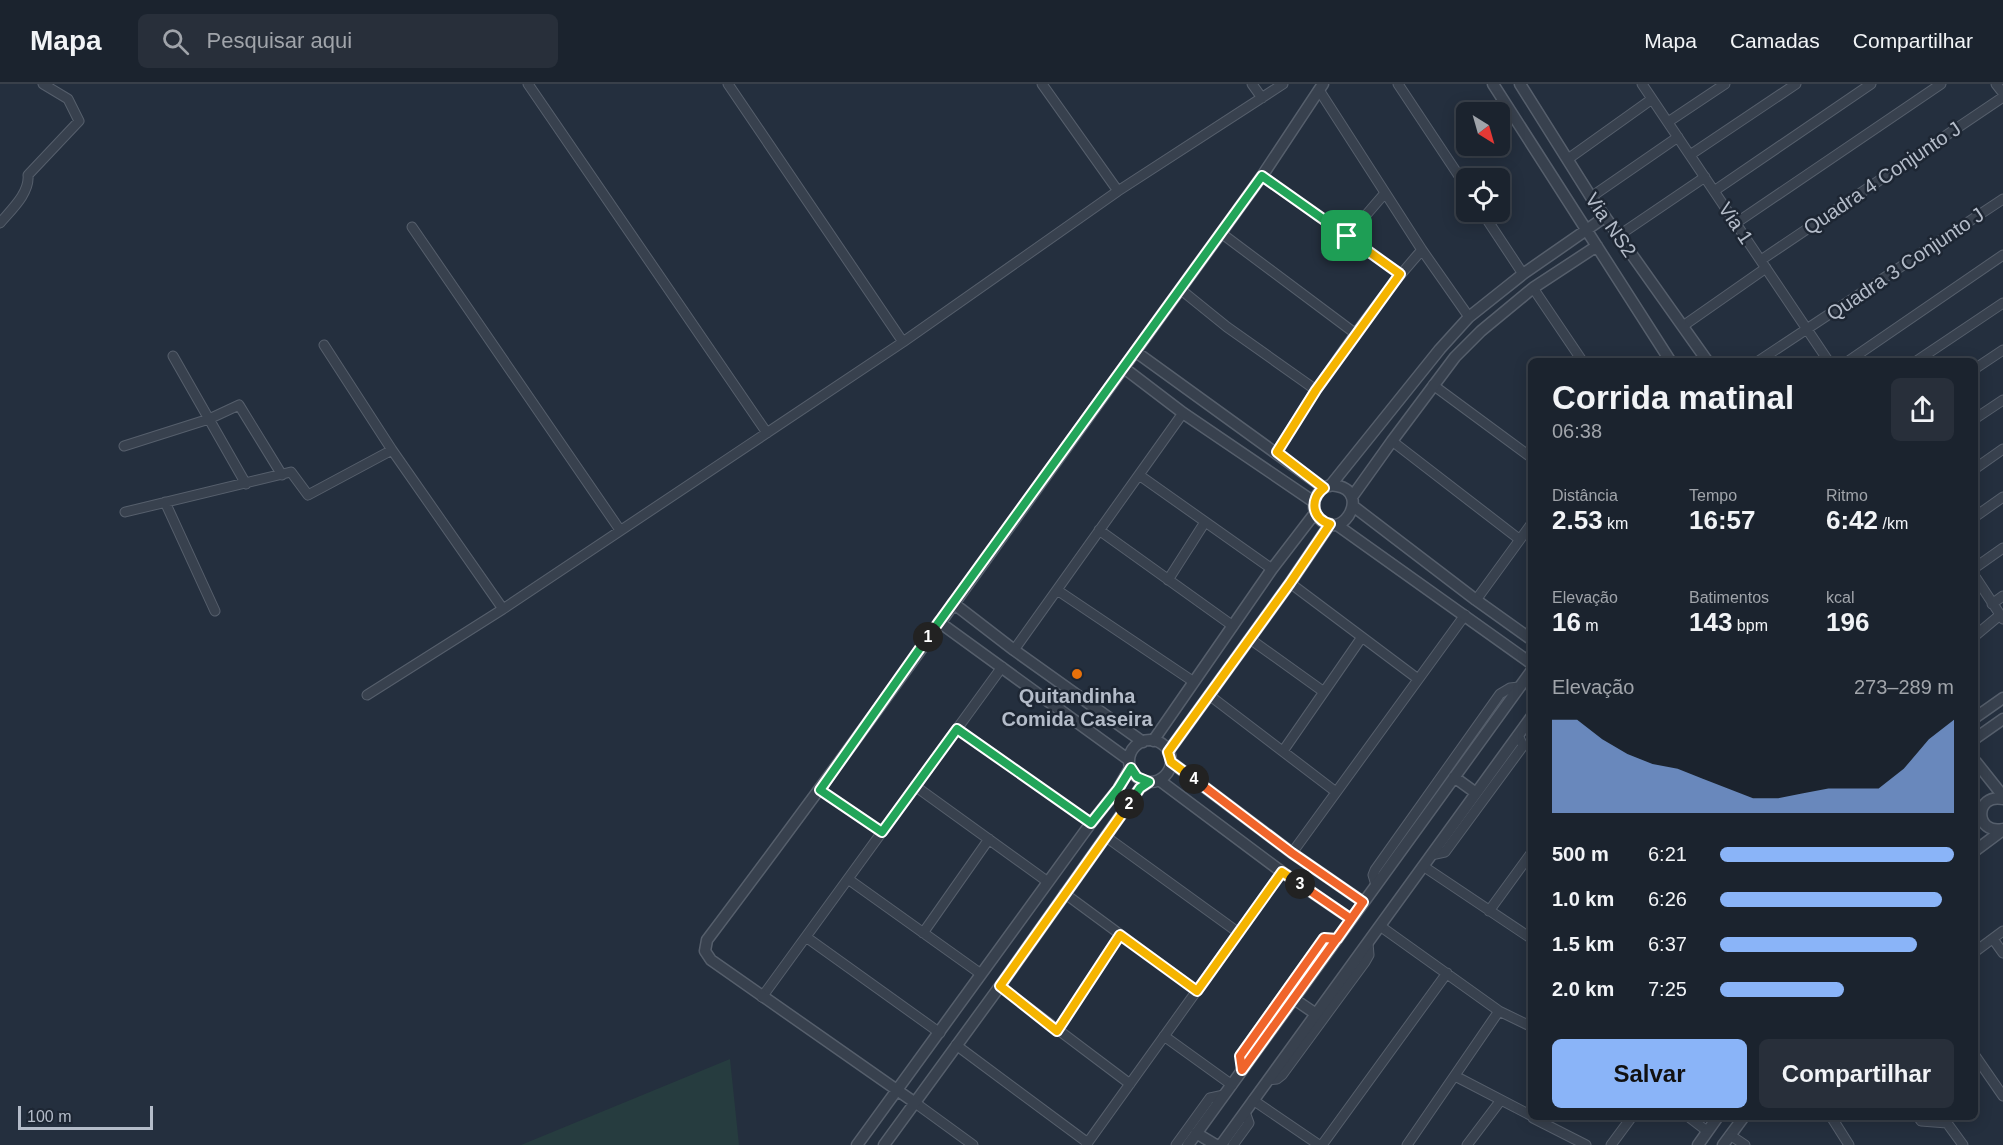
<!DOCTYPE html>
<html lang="pt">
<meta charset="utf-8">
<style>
body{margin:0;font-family:Arial,sans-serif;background:#282f3a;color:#f1f3f6;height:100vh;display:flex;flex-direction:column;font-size:22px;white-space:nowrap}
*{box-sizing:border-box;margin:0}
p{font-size:20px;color:#a0a4aa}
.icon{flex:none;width:33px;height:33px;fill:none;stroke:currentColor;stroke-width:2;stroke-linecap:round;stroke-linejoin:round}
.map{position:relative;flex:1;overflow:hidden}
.details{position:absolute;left:1528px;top:274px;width:450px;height:762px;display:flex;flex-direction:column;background:#1b232e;border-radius:9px;box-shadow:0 3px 15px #0003,0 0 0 2px #39404a}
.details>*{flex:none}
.needle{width:39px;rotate:143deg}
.tools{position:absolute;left:1456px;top:18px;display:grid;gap:12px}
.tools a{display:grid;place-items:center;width:54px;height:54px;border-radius:9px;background:#1b232e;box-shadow:0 3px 15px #0003,0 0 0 2px #39404a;font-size:30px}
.scale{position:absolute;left:18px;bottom:15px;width:135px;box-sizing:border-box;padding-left:6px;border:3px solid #b4bcc9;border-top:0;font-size:16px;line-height:21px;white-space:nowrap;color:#b4bcc9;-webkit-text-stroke:4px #1d2633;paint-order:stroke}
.pin{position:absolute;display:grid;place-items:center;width:51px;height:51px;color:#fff;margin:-26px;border-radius:12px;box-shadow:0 3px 9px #0006}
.km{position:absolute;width:30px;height:30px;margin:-15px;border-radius:50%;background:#222;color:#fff;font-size:16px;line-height:30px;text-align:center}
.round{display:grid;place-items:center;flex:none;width:63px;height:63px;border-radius:9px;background:#282f3a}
.head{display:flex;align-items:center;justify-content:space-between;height:102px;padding:0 24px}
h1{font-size:33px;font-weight:700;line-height:45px}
.stats{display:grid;grid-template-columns:repeat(3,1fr);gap:9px;height:102px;padding:6px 24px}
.stats div{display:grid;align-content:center}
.stats b{font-size:26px;font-weight:700}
.stats small{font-size:16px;font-weight:400}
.stats p{font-size:16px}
.chart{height:168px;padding:12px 24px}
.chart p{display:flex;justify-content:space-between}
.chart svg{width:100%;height:108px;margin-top:6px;fill:#8ab4f8;opacity:.7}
.primary-button{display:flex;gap:12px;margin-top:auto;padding:12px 24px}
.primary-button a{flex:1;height:69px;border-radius:9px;background:#8ab4f8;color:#111;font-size:24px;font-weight:700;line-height:69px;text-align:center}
.primary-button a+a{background:#282f3a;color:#f1f3f6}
ul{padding:0 24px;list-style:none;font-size:20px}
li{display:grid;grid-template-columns:96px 72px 1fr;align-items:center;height:45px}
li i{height:15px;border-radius:8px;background:#8ab4f8}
header{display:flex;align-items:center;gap:36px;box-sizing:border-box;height:84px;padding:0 30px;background:#1b232e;border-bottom:2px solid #39404a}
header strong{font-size:28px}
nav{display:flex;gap:33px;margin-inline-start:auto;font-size:21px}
.search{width:420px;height:54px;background:#282f3a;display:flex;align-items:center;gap:15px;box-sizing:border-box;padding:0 21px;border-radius:9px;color:#a0a4aa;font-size:22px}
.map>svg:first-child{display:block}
</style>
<header>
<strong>Mapa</strong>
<div class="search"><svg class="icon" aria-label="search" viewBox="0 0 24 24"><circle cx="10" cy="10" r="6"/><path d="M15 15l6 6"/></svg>Pesquisar aqui</div>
<nav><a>Mapa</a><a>Camadas</a><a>Compartilhar</a></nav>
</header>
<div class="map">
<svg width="2003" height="1061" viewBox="0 0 2003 1061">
<rect width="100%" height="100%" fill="#242f3e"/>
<path fill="#263c3f" d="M730,975L739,1061H521Z"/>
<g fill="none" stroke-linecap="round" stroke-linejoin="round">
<g stroke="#565f6c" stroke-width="11">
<path id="minor" d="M528,0L767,349
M728,0L903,258
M1042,0L1118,107
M1252,0L1262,14
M1398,0L1467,104
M1642,0L1829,278
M1996,0L2003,9
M1319,6L1422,166L1469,233
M1668,38L1725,0
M1690,71L1796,0
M1568,75L1652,15
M1262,92L1400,190
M1714,107L1871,0
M1591,113L1678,53
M1482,128L1523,190
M0,139C11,126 30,109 28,91L79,37L68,15L43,0
M1736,139L1941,0
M412,143L620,446
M1221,149L1356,250
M1348,152L1385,109
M1618,152L1705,93
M1761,176L2003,13
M1533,204L1583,278
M1180,205L1227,243L1316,306
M1683,242L1766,184
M324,261L392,366L503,525
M173,272L246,400
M1757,278L2003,115
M1847,278L2003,171
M1915,278L2003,219
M1976,284L2003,266
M1433,301L1532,374
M1976,334L2003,316
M1392,357L1519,455
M124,362L209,335L239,321L282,391
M1277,367C1320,299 1367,227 1422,166
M1976,384L2003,365
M1139,391L1272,485
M165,418L215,527
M125,428L291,388L308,411L392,366
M1976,432L2003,413
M1099,446L1233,542
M1976,483L2003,464
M1976,494L2003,535
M1168,496L1205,438
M1290,499L1418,595
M1057,506L1194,598
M1476,516L1532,439
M1992,520L2003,512
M1976,551L2000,531
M1250,555L1324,608
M1014,566L1183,329
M367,611L503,525L903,258L1118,107L1283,0
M1209,611L1336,708
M957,645L1091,739
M1283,667L1362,553
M915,702L1048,798
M820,706L882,748
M1105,752L1239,849
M1292,769L1465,531
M1431,771L1445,768L1523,662L1518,651
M1423,782L1532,855
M848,795L981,890
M1376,801L1373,791L1375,786L1500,610L1510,604L1519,603
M1064,809L1197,907
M1489,827L1532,768
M1380,842L1499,927L1532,943
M923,849L989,755
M806,853L940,949
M1993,855L2003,869
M1976,867L2003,847
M1000,902L1130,1000
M762,913L1002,583
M1057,947L1120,851
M1164,952L1232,1001
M956,961L1088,1059
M1976,973L2003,1012
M1242,986L1240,971L1324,854L1337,855
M1455,992L1532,1032
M1268,996L1277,995L1282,991L1365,878L1369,871L1368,859
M1253,1016L1319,1061
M914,1018L973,1061
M1533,1034L1586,1061
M1690,1034L1707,1047
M1832,1034L1849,1061
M1919,1034L1921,1037L1947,1039L1963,1061
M1730,1051L1745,1061
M1086,1061L1282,788
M1176,1061L1210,1014L1224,1011
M1233,1061L1249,1039L1245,1028
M1322,1061L1447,889
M1407,1061L1499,927
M1467,1061L1501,1016
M1611,1061L1631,1034"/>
</g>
<g stroke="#565f6c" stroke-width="13">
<path id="tertiary" d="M1493,0L1671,278
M1520,0L1591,113L1708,278
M1136,268L1324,404
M1124,284L1183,329L1314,418
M1330,402L1440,265L1469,233L1523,190L1605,133
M1352,413L1392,357L1455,273L1481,247L1533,204L1597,162
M1353,422L1476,516L1532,556
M1337,441L1532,580
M953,519L1014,566L1143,658
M939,538L1129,676
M1976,633L2003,614
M1976,654L2003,635
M1129 677a21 21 0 1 1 42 0a21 21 0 1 1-42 0Z
M1153,657L1272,485L1315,429C1311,414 1321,399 1337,402C1373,408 1339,466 1315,429
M1168,668L1290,499L1330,440
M1171,678L1292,769L1363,818
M1976,678L2003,712
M1454,693L1476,709
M1159,696L1282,788L1351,835
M2003,715C1974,709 1974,751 2003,745
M1976,766L2003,746
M1294,915L1316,930
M914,1018L711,876L705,867L707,856C883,623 1050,384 1221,149L1262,92L1323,0
M1196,1049L1216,1061
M857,1061L1091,739L1118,705L1130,684
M884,1061L1000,902L1140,704L1149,698
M1188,1061L1532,586
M1221,1061L1532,632
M1698,1061L1717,1034
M1723,1061L1743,1034"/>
</g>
<use href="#minor" stroke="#38414e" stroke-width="9"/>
<use href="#tertiary" stroke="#38414e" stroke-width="10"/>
</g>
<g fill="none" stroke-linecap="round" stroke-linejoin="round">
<g stroke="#fff" stroke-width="12">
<path id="split-1" d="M928,553L1262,92L1347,152"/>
</g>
<g stroke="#fff" stroke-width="12">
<path id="split-2" d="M928,553L820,706L882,748L957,645L1091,739L1118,705L1131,684L1137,693L1149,698L1140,704L1129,720"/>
</g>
<g stroke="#fff" stroke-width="12">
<path id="split-3" d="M1129,720L1000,902L1057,947L1120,851L1197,907L1282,788L1300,800"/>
</g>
<g stroke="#fff" stroke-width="12">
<path id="split-4" d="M1194,695L1292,769L1363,818L1337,855L1324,854L1240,972L1242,986L1351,835L1300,800"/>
</g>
<g stroke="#fff" stroke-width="12">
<path id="split-5" d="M1194,695L1171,678L1168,668L1290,499L1330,440C1312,435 1309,415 1324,404L1277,368L1316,306L1400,190L1347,152"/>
</g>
<use href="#split-1" stroke="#22a559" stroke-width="8"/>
<use href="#split-2" stroke="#22a559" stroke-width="8"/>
<use href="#split-3" stroke="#f5b400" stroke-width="8"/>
<use href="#split-4" stroke="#f0652b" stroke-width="8"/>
<use href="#split-5" stroke="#f5b400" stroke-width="8"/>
</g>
<circle fill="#e8710a" stroke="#1d2633" stroke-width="2" cx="1077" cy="590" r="6"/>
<g text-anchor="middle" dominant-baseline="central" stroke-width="5" stroke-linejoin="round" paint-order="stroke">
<g font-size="20" fill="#b4bcc9" stroke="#1d2633">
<text transform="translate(1882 94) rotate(-34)">Quadra 4 Conjunto J</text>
<text transform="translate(1736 139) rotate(56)">Via 1</text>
<text transform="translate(1611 141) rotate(55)">Via NS2</text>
<text transform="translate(1905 180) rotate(-34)">Quadra 3 Conjunto J</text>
</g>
<g font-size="20" font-weight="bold" fill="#b4bcc9" stroke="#1d2633">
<text x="1077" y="612">Quitandinha<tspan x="1077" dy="23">Comida Caseira</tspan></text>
</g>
</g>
</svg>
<div class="tools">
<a><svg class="needle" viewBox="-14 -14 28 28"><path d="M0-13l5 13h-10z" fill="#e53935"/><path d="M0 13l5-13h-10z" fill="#a0a4aa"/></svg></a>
<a><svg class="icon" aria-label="locate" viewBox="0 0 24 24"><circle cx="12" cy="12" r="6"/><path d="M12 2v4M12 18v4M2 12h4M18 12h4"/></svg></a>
</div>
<div class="scale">100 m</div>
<div class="pin" style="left:1347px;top:152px;background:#1e9e55"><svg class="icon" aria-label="arrive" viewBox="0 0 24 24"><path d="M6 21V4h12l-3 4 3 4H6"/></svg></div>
<b class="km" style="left:928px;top:553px">1</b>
<b class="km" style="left:1129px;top:720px">2</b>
<b class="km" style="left:1300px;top:800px">3</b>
<b class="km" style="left:1194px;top:695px">4</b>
<section class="details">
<div class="head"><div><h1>Corrida matinal</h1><p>06:38</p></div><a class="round"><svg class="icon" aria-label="share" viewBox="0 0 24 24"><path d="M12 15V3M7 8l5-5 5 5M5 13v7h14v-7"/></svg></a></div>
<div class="stats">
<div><p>Distância</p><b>2.53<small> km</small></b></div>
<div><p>Tempo</p><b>16:57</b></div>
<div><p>Ritmo</p><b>6:42<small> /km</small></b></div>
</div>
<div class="stats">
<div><p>Elevação</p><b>16<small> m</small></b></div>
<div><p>Batimentos</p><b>143<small> bpm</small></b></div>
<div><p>kcal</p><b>196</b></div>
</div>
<div class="chart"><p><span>Elevação</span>273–289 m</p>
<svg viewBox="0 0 160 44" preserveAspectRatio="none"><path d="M0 44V6L10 6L20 14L30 20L40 24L50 26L60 30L70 34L80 38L90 38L100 36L110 34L120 34L130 34L140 26L150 14L160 6V44z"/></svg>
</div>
<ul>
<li><b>500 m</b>6:21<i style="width:100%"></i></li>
<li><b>1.0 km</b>6:26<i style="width:95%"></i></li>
<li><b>1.5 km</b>6:37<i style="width:84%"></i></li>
<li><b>2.0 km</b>7:25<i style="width:53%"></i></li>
</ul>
<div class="primary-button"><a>Salvar</a><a>Compartilhar</a></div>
</section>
</div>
